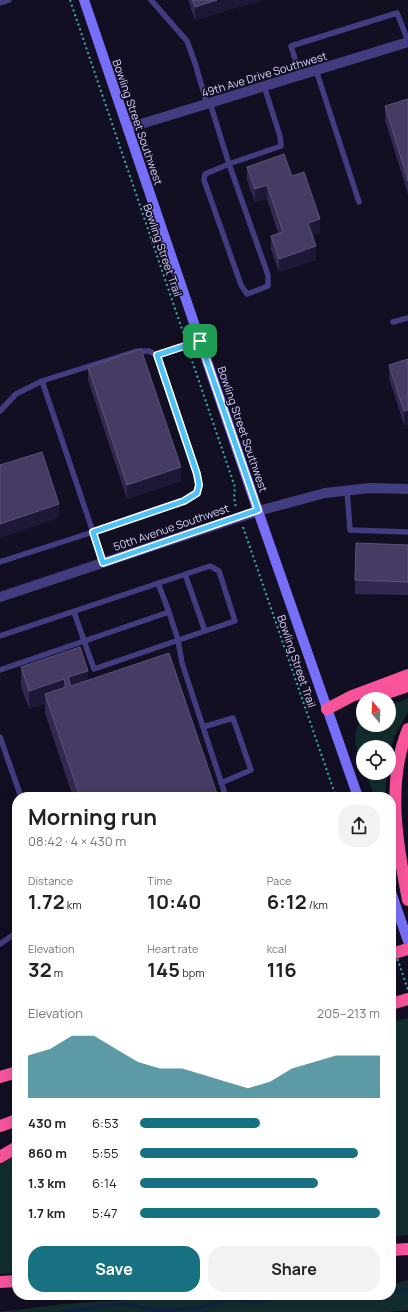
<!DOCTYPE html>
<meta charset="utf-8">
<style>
body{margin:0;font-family:Manrope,sans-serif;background:#f2f2f2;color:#222;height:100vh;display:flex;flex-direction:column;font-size:15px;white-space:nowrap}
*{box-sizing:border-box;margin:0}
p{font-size:13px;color:#767676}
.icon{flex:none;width:22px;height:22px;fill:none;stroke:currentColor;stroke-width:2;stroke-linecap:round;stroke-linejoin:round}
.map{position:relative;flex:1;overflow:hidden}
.drawer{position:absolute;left:12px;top:792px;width:384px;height:508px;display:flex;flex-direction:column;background:#fff;border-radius:16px;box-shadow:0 4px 16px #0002}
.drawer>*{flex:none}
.needle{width:26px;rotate:342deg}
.buttons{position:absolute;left:356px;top:692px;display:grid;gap:8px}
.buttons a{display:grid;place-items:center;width:40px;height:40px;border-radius:50%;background:#fff;box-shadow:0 4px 16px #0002;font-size:20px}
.pin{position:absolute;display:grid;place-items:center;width:34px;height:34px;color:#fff;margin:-17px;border-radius:8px;box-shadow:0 2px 6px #0006}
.round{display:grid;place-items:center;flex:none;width:42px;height:42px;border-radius:16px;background:#f2f2f2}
.headline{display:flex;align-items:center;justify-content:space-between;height:68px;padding:0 16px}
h1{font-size:22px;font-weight:700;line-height:30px}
.metrics{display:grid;grid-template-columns:repeat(3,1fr);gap:6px;height:68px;padding:4px 16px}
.metrics div{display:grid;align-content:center}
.metrics b{font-size:20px;font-weight:700}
.metrics small{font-size:11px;font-weight:400}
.metrics p{font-size:11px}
.chart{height:112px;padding:8px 16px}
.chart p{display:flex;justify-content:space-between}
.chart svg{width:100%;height:72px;margin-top:4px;fill:#187180;opacity:.7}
.primary-button{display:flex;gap:8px;margin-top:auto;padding:8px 16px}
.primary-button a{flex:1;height:46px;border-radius:16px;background:#187180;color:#fff;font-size:16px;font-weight:700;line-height:46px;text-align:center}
.primary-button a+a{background:#f2f2f2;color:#222}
ul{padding:0 16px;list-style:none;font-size:13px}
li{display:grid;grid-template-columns:64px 48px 1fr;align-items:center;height:30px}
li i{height:10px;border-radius:5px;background:#187180}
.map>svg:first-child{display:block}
</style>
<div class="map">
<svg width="408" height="1312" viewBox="0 0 408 1312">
<rect width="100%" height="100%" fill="#130f23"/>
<path fill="#132d2d" d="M408,698V712L396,733L389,752V747H363V767C356,751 350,732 363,717V725H389V705Z
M365,773H386V797H375Z
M408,1018V1235L391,1237V1022Z
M17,1155V1273L0,1274V1165Z
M408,1280V1310L387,1312H0L63,1304L156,1298L188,1295H391V1285Z"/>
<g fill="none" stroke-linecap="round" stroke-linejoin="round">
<path stroke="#102346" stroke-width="3" d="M391,1291H408
M60,1312L124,1304L154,1310L201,1308L230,1299L257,1303L278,1297H345L357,1295"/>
<path stroke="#34b0ae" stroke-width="2" stroke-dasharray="2 3" stroke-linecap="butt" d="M70,0L185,338
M189,352L235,487L234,497L236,508
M243,527L336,797"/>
<path stroke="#423c80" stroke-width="5.5" d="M151,0L187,41L195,63L207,104
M0,3L9,0
M316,70L359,202
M300,75L291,46L397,13L408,41
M210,103L229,164L281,146L280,136L264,86
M229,164L268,275V286L247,294L241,285L204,180L205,174Z
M393,322L408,318
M0,411L16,394L42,381L137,351H149L157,355
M347,490L350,530L408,532
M0,562L93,532L42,381
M103,563L93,532L184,501L197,493L199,485L197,474L157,355L200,341
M158,583L169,612
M74,612L94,669L205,631
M0,636L210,566L219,571L235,621L205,631L185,574
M0,670L169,612L178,640L182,663L226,797
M203,727L233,718L251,770L221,783
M0,737L21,797
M0,944L17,932"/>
<path stroke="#423c80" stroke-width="10" d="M128,128L408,42
M0,597L258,511L325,493L370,488L408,489"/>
<path stroke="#786ff9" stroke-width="10" d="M84,0L258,511L358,797
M391,892L408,941"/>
<path stroke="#f8549c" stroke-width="12" d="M369,699L408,686
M327,709L352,696L408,675
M408,729C386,782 397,845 408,900
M391,954L408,949
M391,1004L408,999
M0,1077L17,1072
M0,1126L17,1120
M0,1157L17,1147
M391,1250L408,1249
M0,1282L17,1281"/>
<path stroke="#34b0ae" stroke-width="2" stroke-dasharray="2 3" stroke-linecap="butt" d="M391,940L408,990"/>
</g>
<path fill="#332950" d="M188,0H262L195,20Z
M408,99V194L385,120V106Z
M247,167L292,176L320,233L312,235L316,260L279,272L271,249V236L278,233L267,199L255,202L247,180Z
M408,359V424L404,425L389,378V365Z
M88,367L181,481L127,499L88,380Z
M408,545V595L355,594V580Z
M21,667L88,680L218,797H73L45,713V704L29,709L21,686Z"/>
<path fill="#1e1736" d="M217,0H262L195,20V7Z
M267,185V199L255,202V189Z
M320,219V233L308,237V223Z
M316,246V260L279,272V259Z
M408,410V424L404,425V411Z
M181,467V481L127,499V485Z
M59,504V518L0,538V524Z
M88,671V689L68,696V677Z
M64,679V698L45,694V704L29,709V691Z"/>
<path fill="#453b63" stroke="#5c537b" d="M192,0H217L195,7Z
M408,99V181L385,106Z
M284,154L292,176L304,172L320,219L308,223L316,246L279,259L271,236L283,232L267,185L255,189L247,167Z
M141,349L181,467L127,485L88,367Z
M408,359V410L404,411L389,365Z
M42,452L59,504L0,524V465Z
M356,543L408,545V582L355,580Z
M80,647L88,671L68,677L71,686L169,653L218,797H80L45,694L66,687L64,679L29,691L21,667Z"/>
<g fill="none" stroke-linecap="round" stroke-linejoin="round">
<g stroke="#fff" stroke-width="8">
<path id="route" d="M200,341L258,510L103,563L93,532L184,501L197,493L199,485L197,474L157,355Z"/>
</g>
<use href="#route" stroke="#4fc3f7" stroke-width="5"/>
</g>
<g text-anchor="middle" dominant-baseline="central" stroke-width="3" stroke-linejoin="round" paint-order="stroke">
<g font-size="11" fill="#dad3fd" stroke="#130f23">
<text transform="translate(264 74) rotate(-17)">49th Ave Drive Southwest</text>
<text transform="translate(138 122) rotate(71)">Bowling Street Southwest</text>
<text transform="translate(163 250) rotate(71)">Bowling Street Trail</text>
<text transform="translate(243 429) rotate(71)">Bowling Street Southwest</text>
<text transform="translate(171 527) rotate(-19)">50th Avenue Southwest</text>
<text transform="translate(297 661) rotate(71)">Bowling Street Trail</text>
</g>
</g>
</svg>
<div class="buttons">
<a><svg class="needle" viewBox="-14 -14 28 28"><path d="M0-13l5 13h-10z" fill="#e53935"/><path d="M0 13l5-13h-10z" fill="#767676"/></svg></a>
<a><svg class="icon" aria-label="locate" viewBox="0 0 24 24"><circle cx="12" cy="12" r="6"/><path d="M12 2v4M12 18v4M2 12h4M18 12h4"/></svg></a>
</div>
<div class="pin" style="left:200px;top:341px;background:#1e9e55"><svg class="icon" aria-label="arrive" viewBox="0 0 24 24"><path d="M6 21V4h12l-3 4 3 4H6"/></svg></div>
<section class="drawer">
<div class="headline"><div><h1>Morning run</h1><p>08:42 · 4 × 430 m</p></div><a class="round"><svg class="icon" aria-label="share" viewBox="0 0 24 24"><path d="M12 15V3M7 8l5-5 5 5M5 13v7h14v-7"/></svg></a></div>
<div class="metrics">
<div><p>Distance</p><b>1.72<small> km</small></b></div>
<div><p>Time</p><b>10:40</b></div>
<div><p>Pace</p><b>6:12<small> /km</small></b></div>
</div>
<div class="metrics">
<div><p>Elevation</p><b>32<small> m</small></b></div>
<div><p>Heart rate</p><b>145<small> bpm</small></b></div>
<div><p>kcal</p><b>116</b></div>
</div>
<div class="chart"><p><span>Elevation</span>205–213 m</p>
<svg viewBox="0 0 160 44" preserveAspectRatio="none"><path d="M0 44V18L10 14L20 6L30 6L40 14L50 22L60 26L70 26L80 30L90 34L100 38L110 34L120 26L130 22L140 18L150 18L160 18V44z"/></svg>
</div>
<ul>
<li><b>430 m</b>6:53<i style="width:50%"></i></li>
<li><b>860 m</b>5:55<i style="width:91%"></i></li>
<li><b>1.3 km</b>6:14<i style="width:74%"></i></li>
<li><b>1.7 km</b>5:47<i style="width:100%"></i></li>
</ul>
<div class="primary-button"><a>Save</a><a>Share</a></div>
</section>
</div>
